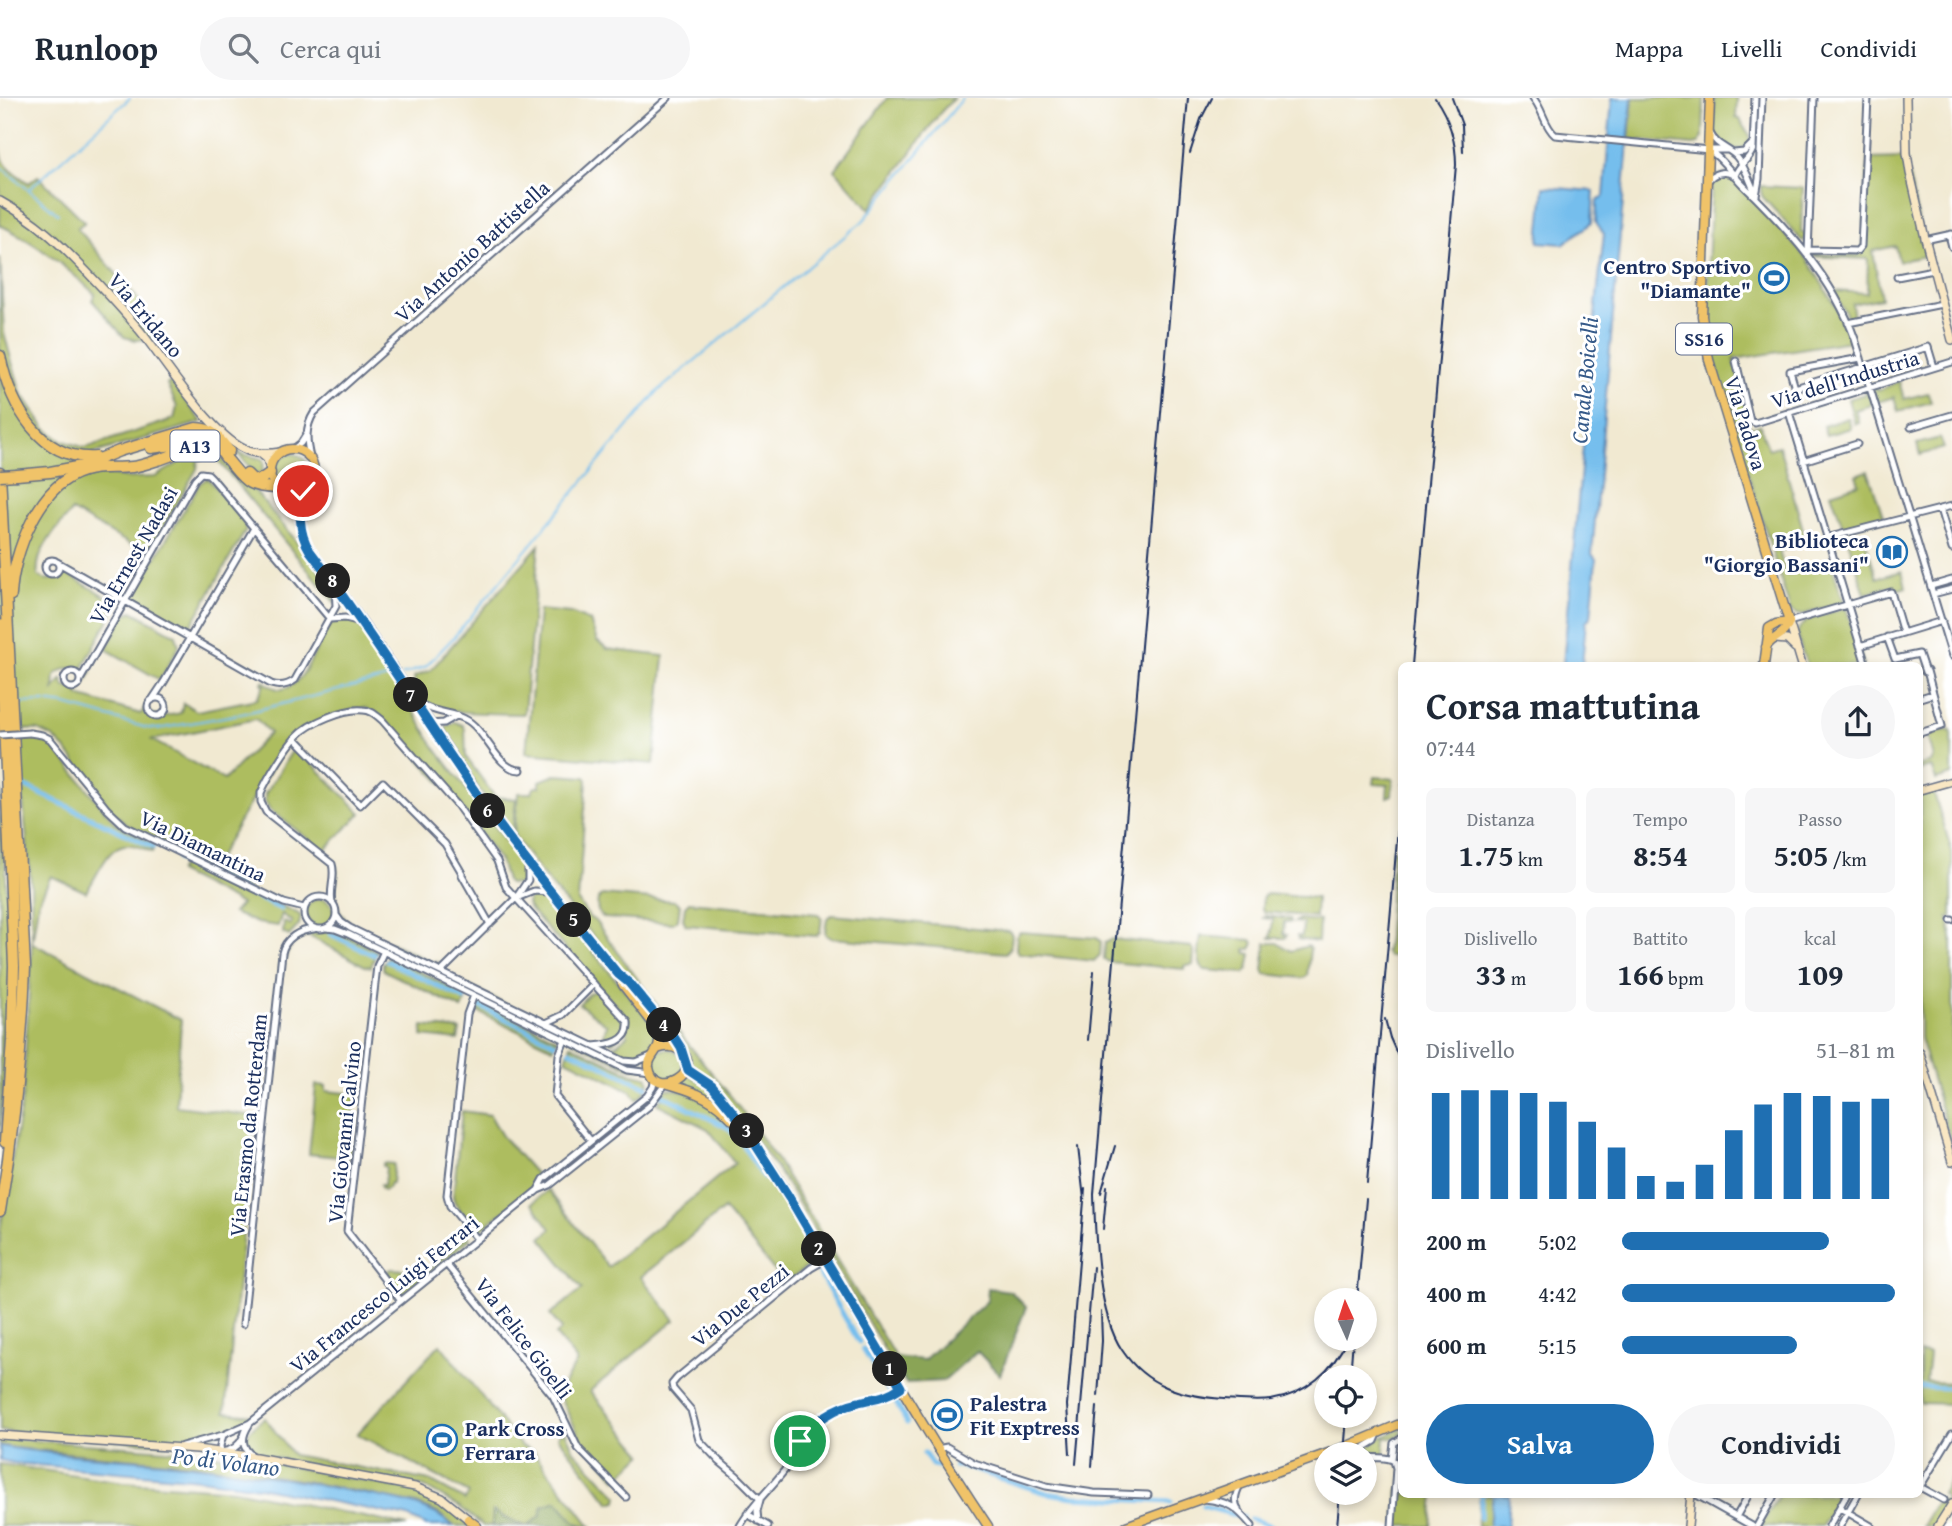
<!DOCTYPE html>
<html lang="it">
<meta charset="utf-8">
<style>
body{margin:0;font-family:"Gentium Book Plus",serif;background:#f6f6f7;color:#1f2937;height:100vh;display:flex;flex-direction:column;font-size:26px;white-space:nowrap}
*{box-sizing:border-box;margin:0}
p{font-size:23px;color:#747a83}
.icon{flex:none;width:38px;height:38px;fill:none;stroke:currentColor;stroke-width:2;stroke-linecap:round;stroke-linejoin:round}
.map{position:relative;flex:1;overflow:hidden}
.drawer{position:absolute;left:1398px;top:564px;width:525px;height:836px;display:flex;flex-direction:column;background:#fff;border-radius:10px;box-shadow:0 4px 10px #0003}
.drawer>*{flex:none}
.needle{width:46px;rotate:357deg}
.tools{position:absolute;left:1314px;top:1190px;display:grid;gap:14px}
.tools a{display:grid;place-items:center;width:63px;height:63px;border-radius:50%;background:#fff;box-shadow:0 4px 10px #0003;font-size:35px}
.pin{position:absolute;display:grid;place-items:center;width:60px;height:60px;color:#fff;margin:-30px;border:4px solid #fff;border-radius:50%;box-shadow:0 2px 7px #0007}
.km{position:absolute;width:35px;height:35px;margin:-18px;border-radius:50%;background:#222;color:#fff;font-size:19px;line-height:35px;text-align:center}
.round{display:grid;place-items:center;flex:none;width:74px;height:74px;border-radius:37px;background:#f6f6f7}
.head{display:flex;align-items:center;justify-content:space-between;height:119px;padding:0 28px}
h1{font-size:38px;font-weight:700;line-height:52px}
.stats{display:grid;grid-template-columns:repeat(3,1fr);gap:10px;height:119px;padding:7px 28px}
.stats div{display:grid;align-content:center;border-radius:10px;background:#f6f6f7;text-align:center}
.stats b{font-size:30px;font-weight:700}
.stats small{font-size:19px;font-weight:400}
.stats p{font-size:19px}
.chart{height:196px;padding:14px 28px}
.chart p{display:flex;justify-content:space-between}
.chart svg{width:100%;height:126px;margin-top:7px;stroke:#1f6fb2;stroke-width:6}
.cta{display:flex;gap:14px;margin-top:auto;padding:14px 28px}
.cta a{flex:1;height:80px;border-radius:42px;background:#1f6fb2;color:#fff;font-size:28px;font-weight:700;line-height:80px;text-align:center}
.cta a+a{background:#f6f6f7;color:#1f2937}
ul{padding:0 28px;list-style:none;font-size:23px}
li{display:grid;grid-template-columns:112px 84px 1fr;align-items:center;height:52px}
li i{height:18px;border-radius:9px;background:#1f6fb2}
header{display:flex;align-items:center;gap:42px;box-sizing:border-box;height:98px;padding:0 35px;background:#fff;border-bottom:2px solid #e0e1e3}
header strong{font-size:33px}
nav{display:flex;gap:38px;margin-inline-start:auto;font-size:24px}
.search{width:490px;height:63px;background:#f6f6f7;display:flex;align-items:center;gap:18px;box-sizing:border-box;padding:0 24px;border-radius:38px;color:#747a83;font-size:26px}
.map>svg:first-child{display:block}
</style>
<header>
<strong>Runloop</strong>
<div class="search"><svg class="icon" aria-label="search" viewBox="0 0 24 24"><circle cx="10" cy="10" r="6"/><path d="M15 15l6 6"/></svg>Cerca qui</div>
<nav><a>Mappa</a><a>Livelli</a><a>Condividi</a></nav>
</header>
<div class="map">
<svg width="1952" height="1428" viewBox="0 0 1952 1428">
<rect width="100%" height="100%" fill="#fff"/>
<filter id="ink" filterUnits="userSpaceOnUse"><feTurbulence type="fractalNoise" baseFrequency=".0143" numOctaves="2"/><feDisplacementMap in="SourceGraphic" scale="14" xChannelSelector="R" yChannelSelector="G"/><feConvolveMatrix kernelMatrix="1 2 1 2 8 2 1 2 1" color-interpolation-filters="sRGB"/></filter>
<filter id="wash" filterUnits="userSpaceOnUse"><feTurbulence type="fractalNoise" baseFrequency=".00686" numOctaves="4" result="noise"/><feDisplacementMap in="SourceGraphic" scale="28" xChannelSelector="R" yChannelSelector="G"/><feGaussianBlur stdDeviation="1.57" result="paint"/><feColorMatrix in="noise" values="0 0 0 0 0 0 0 0 0 0 0 0 0 0 0 0 0 1.4 0 .05"/><feComposite in="paint" operator="in"/></filter>
<g filter="url(#wash)">
<rect width="100%" height="100%" fill="#f1e9d1"/>
<path fill="#adbd5f" stroke="#64765e" stroke-width="2" fill-rule="evenodd" d="M887,0H954L940,15L870,111L835,72Z
M1633,0H1704L1703,39L1698,46L1693,47L1629,41Z
M1715,0H1737L1736,20L1740,21L1743,28L1750,37V45C1737,58 1720,49 1714,33Z
M0,44C1,69 10,72 29,85L38,78L85,124L77,130L137,200L151,222L157,241L136,242L124,239L92,202L95,196C66,169 36,144 0,127Z
M1905,60L1926,158L1899,163L1895,148L1873,153L1881,200L1852,206L1854,220L1849,221L1833,193L1867,195L1868,161L1811,158L1812,156L1858,157L1863,154L1868,61Z
M1726,76L1733,79L1808,162L1845,224L1851,243L1734,261L1750,330L1760,327L1768,351L1779,348L1807,445L1779,453L1786,477L1831,465L1844,504L1801,517L1797,516L1790,512L1721,286L1709,240L1706,216L1712,80L1717,77Z
M1760,88L1803,90L1801,134L1806,135L1804,143H1802L1762,98Z
M0,159L4,234L11,261L21,294L45,330L61,342L85,350L174,321L177,309L167,286L171,284L202,324L94,355L99,375L130,380L155,379L180,364L196,350L212,348L243,386L255,393L303,451L334,492L335,505L211,354L201,362L198,361L197,371L147,456L72,413C57,431 34,453 38,478C48,484 55,482 65,475L110,501L115,510L81,573C71,568 64,570 55,577L54,592L62,581L65,589L75,591L80,587L89,572L92,573L78,598L141,616L146,607L151,616L161,619L181,615L183,605L197,613L257,601L264,587L262,585L263,583C268,586 273,590 278,591C304,595 317,542 331,526L346,522L357,525L360,529L389,571L434,648L523,767L526,782L522,787L509,786L506,783L500,763L451,696L386,624L366,610H357L301,632L292,638L249,707L213,769L127,726L113,714L66,652L53,639L38,632L17,631V606L0,604ZM256,621L270,635L224,682L152,642Z
M1899,283L1904,301L1928,295L1931,304L1898,313L1894,299L1878,304L1872,291L1876,289L1878,293Z
M1868,292L1871,307L1855,312L1859,325L1855,326L1848,301L1865,296L1864,293Z
M1848,320L1851,330L1826,337L1823,328Z
M1940,340L1944,350L1920,357L1917,346Z
M235,352L242,356L262,361L264,364L262,376L255,375Z
M275 373a17 17 0 1 1 34 0a17 17 0 1 1-34 0Z
M1868,373L1884,421L1844,431L1831,395L1859,386L1856,377Z
M208,380L244,424L246,432L192,526L185,529L138,505L135,494L200,385Z
M1863,435L1877,480L1902,473L1906,489L1897,492L1894,487L1865,496L1847,439Z
M539,447L524,616C502,615 440,617 424,604C417,598 415,588 414,579L431,572Z
M1846,510L1864,567H1807C1804,558 1797,544 1798,534C1799,520 1834,514 1846,510Z
M539,512L571,515L590,523L597,543L607,551L664,558L654,666L526,655Z
M132,513L176,537L179,548L160,582L106,551L124,517Z
M455,624L463,627L465,631L466,659L495,699L516,701L512,736C499,717 443,648 445,629Z
M1945,632L1951,633L1952,637V677L1936,682L1931,669L1920,672V667L1932,664V661L1934,660L1928,638Z
M18,639H39L50,644L115,725L155,746L152,754C145,751 137,747 130,747C108,744 98,778 86,794L51,778L38,805L32,845L181,922L176,1008L255,1018L225,1314L254,1317L241,1326L211,1340L177,1347L0,1333V1133L23,996L32,845L31,786L21,682Z
M296,651L301,654L361,715L324,753L270,712L265,703V696L292,653Z
M555,677L585,679L587,682L578,803L589,819L595,823L658,909L733,1001L777,1062L895,1259L890,1261L795,1099L766,1055L714,985L692,970L689,955L541,775L514,738L518,695H531L535,689H540V683Z
M0,678L10,850L9,917L0,1042Z
M1375,679L1393,681L1392,697L1387,699L1388,687L1374,686Z
M1933,692L1952,754V819L1948,820L1952,839V1048L1920,940V696Z
M1402,751V811L1396,855L1394,858L1388,859L1385,853H1386L1388,839L1393,752Z
M185,761L297,815L301,818L299,827L289,838L283,835L284,823L290,827L292,824L282,816L278,828L257,825L233,815L241,806L178,774Z
M335,767C339,776 336,781 335,790C333,804 341,819 352,826L433,865L435,863L443,867L436,869L342,822L333,801V793L337,776Z
M537,795L546,798L551,803L650,923C657,938 658,947 645,959L631,961L606,951L607,949L616,947L627,937L628,921L528,809L527,805L530,798Z
M1266,796L1316,800L1315,819L1264,814L1262,811L1263,799Z
M602,797L675,803L680,807L678,821L673,825L605,820C596,816 597,808 598,801Z
M306 815a14 14 0 1 1 28 0a14 14 0 1 1-28 0Z
M689,804L818,816L822,820L820,834L816,838L686,827L683,821L685,808Z
M832,817L1009,833L1012,837C1011,843 1012,851 1006,855L832,840L827,838L825,834L827,820Z
M1265,818L1290,821L1291,824H1284L1283,836L1287,837L1285,840H1269L1271,839L1273,821L1263,820Z
M1299,821L1319,823L1318,844L1298,841L1297,838H1302L1303,825L1295,824Z
M337,823L618,962L635,968L646,965V971H634L617,964L334,828Z
M330,832L338,833L377,853L371,869L365,868L309,838C292,840 290,850 285,861C287,830 309,838 330,832Z
M1020,834L1097,840L1101,844L1100,857L1094,863L1018,855L1016,851L1017,837Z
M1201,838L1251,842L1254,845L1251,851H1245L1246,855L1251,856L1248,872L1244,875L1205,872C1195,865 1200,849 1201,838Z
M1111,841L1192,849L1194,854L1193,867L1184,868V871L1109,864L1104,861L1105,844Z
M1266,845H1277L1291,853L1308,848L1310,851L1307,878L1303,880L1265,876L1263,872Z
M388,858L467,897L462,911L383,872V865Z
M595,893L599,894L625,924L626,931L613,944H607C604,937 603,934 607,927L579,906L589,895Z
M478,902L558,941L553,950L474,912Z
M423,928L460,932L458,942L422,938Z
M571,947L632,976L648,979C651,988 644,996 637,1001L631,993L566,961Z
M651 967a16 16 0 1 1 32 0a16 16 0 1 1-32 0Z
M687,976L708,988L723,1005L721,1006L674,986L685,981Z
M316,987L326,988V993L356,996L349,1060L309,1056Z
M666,991C728,987 790,1115 817,1161L790,1182L786,1178L781,1181L724,1111L641,1179L675,1222L590,1293L643,1356L617,1381L581,1341L558,1296L577,1263L556,1237L562,1231L550,1217L582,1191L541,1140L551,1131L532,1105L548,1092L608,1169L735,1065L708,1031L658,1006Z
M462,1013L490,1017L502,1038L539,1080L535,1089L478,1134L455,1105L453,1099Z
M383,1065L394,1066L392,1085H390L388,1090L384,1092L382,1091L380,1087H384L386,1069L383,1068Z
M468,1137L470,1141L403,1195L387,1174L391,1171L426,1173Z
M440,1246L521,1348L535,1354L537,1359L591,1428L540,1419L527,1428L516,1425L493,1414L492,1428H483L460,1409L425,1389L257,1356C233,1345 252,1328 265,1320L293,1357L430,1383L465,1402L469,1395L357,1336Z
M1920,1255L1929,1256L1926,1284L1952,1285V1306L1920,1305Z
M1402,1330V1337L1392,1340H1385L1384,1357L1368,1355V1349L1380,1340Z
M565,1333L574,1353L618,1398L617,1403L610,1405L558,1339L560,1335Z
M0,1340L195,1354L257,1362L416,1393L447,1407L470,1428H454L438,1415L417,1406L305,1383L193,1366L14,1350L0,1347Z
M0,1366L124,1384L235,1392L407,1428H0Z
M1952,1378V1399L1934,1428H1922L1938,1401L1944,1404L1946,1399L1942,1396Z
M1398,1391H1402V1396L1434,1397L1431,1428H1396Z
M1480,1397H1493L1489,1428H1477Z
M1837,1397L1839,1398L1822,1428H1761L1779,1397Z"/>
<path fill="#8aa456" stroke="#526a5a" stroke-width="2" d="M988,1190L1010,1193L1026,1209L1000,1277L977,1253L943,1283L906,1285L890,1261L895,1259L924,1262L987,1203Z
M557,1403L576,1425L584,1428H492L493,1413L516,1425L527,1428L540,1419L543,1408Z"/>
<path fill="#74beed" stroke="#4876a6" stroke-width="2" d="M1612,0H1632L1592,456L1596,461L1591,519L1586,523L1582,567H1563L1596,207L1604,136L1596,124L1597,103L1604,98Z
M1544,89L1594,93L1592,125L1563,146L1539,144Z
M0,1348C63,1359 127,1360 191,1367C244,1373 296,1382 349,1393C385,1400 425,1403 453,1428H427L408,1419L259,1389L201,1381L14,1365L0,1362Z
M1493,1397H1509L1507,1428H1489Z"/>
<g fill="none" stroke-linecap="round" stroke-linejoin="round">
<path stroke="#74beed" stroke-width="2" d="M1,69L58,116
M28,92L130,0
M402,577L425,569L454,539L657,294L863,123L963,0
M17,605L44,604L66,607L147,630L158,631L245,615L396,578"/>
<path stroke="#74beed" stroke-width="5" d="M20,686L153,749
M178,761L281,811
M330,836L374,857
M387,863L464,901
M477,907L555,945
M570,952L647,989
M661,996L727,1029L738,1040L764,1080
M817,1171L859,1244
M863,1251L889,1293
M1920,1289L1952,1290
M893,1299L907,1325
M924,1355L932,1367L943,1369
M955,1368H961L1047,1395L1074,1399L1171,1404
M1203,1408L1242,1419
M1480,1419L1482,1396
M1251,1421L1272,1428"/>
</g>
</g>
<g filter="url(#ink)">
<g fill="none" stroke-linecap="round" stroke-linejoin="round">
<g stroke="#667086" stroke-width="9">
<path id="street" d="M1533,0C1543,11 1544,28 1555,37L1709,52H1727
M1710,35C1716,48 1727,49 1736,58C1745,68 1750,83 1755,95
M1709,52C1723,61 1731,75 1743,87C1788,131 1833,180 1855,241L1952,558
M1734,55L1744,54L1752,46
M1735,78C1738,66 1749,63 1753,51L1755,0
M1708,83C1713,75 1724,72 1733,77
M1756,98L1759,81L1762,0
M1949,137L1952,149
M1925,142L1952,136
M1808,152L1857,153L1861,148L1868,0
M1808,154L1814,0
M1897,179L1933,172
M1848,225L1942,206
M1861,260L1790,273L1795,290L1928,249L1934,269
M1736,263L1750,323L1755,325L1952,264
M1789,314L1866,567
M1911,329L1952,317
M293,351L301,345L306,337
M310,359C306,343 305,329 314,315L668,0
M1803,363L1857,346
M1940,411L1952,451
M1826,440L1952,408
M45 469a7 7 0 1 1 14 0a7 7 0 1 1-14 0Z
M57,464L271,586C280,589 287,588 295,582L336,508L335,489
M1931,488L1952,482
M1933,496L1952,491
M330,521L345,520L361,524
M1789,524L1891,494L1903,535
M1887,539L1895,561L1919,556L1925,574L1927,573L1942,628L1920,635
M1860,548L1942,523
M64 582a8 8 0 1 1 16 0a8 8 0 1 1-16 0Z
M80,582L195,381L201,375L208,376L212,380L330,521
M1920,600L1933,596
M148 609a9 9 0 1 1 18 0a9 9 0 1 1-18 0Z
M152,602L164,584L254,430
M418,604C434,616 450,613 465,621C486,631 497,673 521,672
M430,626L444,625L456,618
M30,635L42,637L50,641L107,711L125,728L284,805L304,810
M295,640L360,707L383,684L445,746L462,775
M462,777L490,826
M304 815a16 16 0 1 1 32 0a16 16 0 1 1-32 0Z
M519,799L534,793L550,794
M332,805C329,791 336,778 332,766L266,714L261,704V695C267,680 286,650 297,638C309,625 344,610 363,612C371,612 376,617 382,622L457,707L497,763L506,789L628,924C630,944 609,947 593,948
M336,817L341,824L350,830L624,963L636,964L651,958
M1951,822H1952
M326,830L335,831L348,836L627,972L651,975
M384,853L377,868L347,1133L401,1203
M441,874L516,800L528,782V766
M474,897L467,916L447,1097L450,1108L477,1141
M546,925L563,917L594,886
M565,942L559,957L555,998L591,1043
M538,1092L544,1081L647,998L653,989L655,980
M446,1166L553,1298L578,1350L626,1399
M243,1226L282,855C285,840 300,832 314,831
M249,1327C241,1339 241,1350 253,1358
M223,1337L220,1348L221,1354C231,1353 239,1349 243,1339
M182,1348L223,1337L250,1325L538,1092L550,1087L649,1008L666,985
M1347,1349C1355,1351 1362,1357 1370,1359C1379,1361 1386,1358 1394,1363L1396,1370L1392,1428
M937,1351L947,1349L974,1365L1046,1388L1094,1395L1148,1397
M1365,1356V1349L1375,1343L1378,1336
M1392,1361L1394,1345L1402,1340
M1920,1389L1952,1336
M1920,1389L1944,1402
M1695,1396L1752,1428
M759,1400L737,1378L719,1363L699,1342L691,1312L673,1291L672,1286L677,1280L811,1170L825,1162
M1204,1401C1229,1403 1237,1410 1252,1428
M1840,1410L1871,1428
M1238,1411C1233,1403 1236,1395 1240,1387
M747,1416L768,1428
M1736,1419L1749,1396
M758,1423L757,1413L760,1402
M740,1428C752,1407 769,1392 784,1373C791,1364 794,1355 799,1345C806,1331 821,1320 835,1313C857,1302 881,1304 901,1289
M1757,1428L1775,1396
M1829,1428L1847,1396
M1840,1428L1858,1396"/>
</g>
<g stroke="#667086" stroke-width="10">
<path id="secondary" d="M1906,0L1907,55L1910,75L1925,140L1952,242
M0,103C38,124 58,144 87,174C107,195 127,216 145,239C168,269 211,335 244,351C255,357 268,356 281,354
M261,356L267,361L270,372
M1789,524L1802,567
M1775,541L1787,542L1795,550
M1920,692L1952,683
M1920,955L1952,1064
M0,1337L197,1351L256,1359L415,1389L442,1400L468,1421
M1688,1428L1691,1396
M1938,1428L1952,1406"/>
</g>
<g stroke="#667086" stroke-width="11">
<path id="primary" d="M1710,0L1702,218L1709,262L1789,524
M270 373a22 22 0 1 1 44 0a22 22 0 1 1-44 0Z
M306,391L300,411L302,435L307,448L363,525L490,714L536,775L618,876L629,885L674,939L680,947L682,954
M1766,549C1773,538 1785,538 1789,524
M1764,567L1769,530L1776,526L1789,524
M619,878L623,887L658,932C659,938 660,944 658,949C655,957 648,960 649,969C654,1005 708,973 679,952C672,947 665,948 657,951
M686,970L715,991L741,1024
M668,986C689,992 708,998 725,1014C770,1055 798,1116 829,1168C881,1256 931,1343 988,1428
M468,1421L477,1428
M1126,1428L1345,1349L1402,1325"/>
</g>
<g stroke="#667086" stroke-width="13">
<path id="highway" d="M0,258C10,306 40,363 96,359
M151,350L195,344
M82,368L119,353L196,330C213,330 219,341 229,353
M0,375L25,869C22,952 14,1031 0,1113
M247,376L252,381L260,382L270,375
M17,377L50,374L82,368
M11,497C13,455 39,386 84,373C100,368 116,371 132,369C141,368 149,365 158,362C171,359 203,341 214,347C219,349 222,355 225,359C245,382 244,389 277,390
M0,527L14,868L12,943L5,1044"/>
</g>
<use href="#street" stroke="#fff" stroke-width="5"/>
<use href="#secondary" stroke="#f9e7c3" stroke-width="7"/>
<use href="#primary" stroke="#f0c369" stroke-width="8"/>
<use href="#highway" stroke="#f0c369" stroke-width="10"/>
<path stroke="#1b2f5e" stroke-width="2" d="M1188,0L1094,1096C1095,1139 1098,1217 1122,1252C1147,1289 1182,1298 1224,1301C1239,1302 1256,1304 1271,1302C1305,1297 1334,1272 1347,1241
M1452,0L1462,27L1463,54
M1190,55L1201,21L1212,0
M1412,567L1456,67C1456,42 1449,20 1435,0
M1385,921L1390,940L1402,967
M1088,942L1094,873
M1078,1049L1084,1101
M1401,1072L1402,1061
M1367,1085L1402,685
M1101,1095L1115,1048
M1103,1131L1107,1088
M1357,1202L1366,1101
M1350,1279L1353,1241
M1098,1298L1102,1243L1101,1214
M1070,1356L1067,1307L1085,1091
M1344,1356L1347,1318
M1076,1366L1093,1169
M1092,1368L1097,1309
M1337,1428L1340,1395"/>
<g stroke="#667086" stroke-width="9" stroke-linecap="butt">
<path id="street-bridge" d="M0,637L30,635"/>
</g>
<g stroke="#667086" stroke-width="13" stroke-linecap="butt">
<path id="highway-bridge" d="M0,378L17,377"/>
</g>
<use href="#street-bridge" stroke="#fff" stroke-width="5"/>
<use href="#highway-bridge" stroke="#f0c369" stroke-width="10"/>
</g>
</g>
<g fill="none" stroke-linecap="round" stroke-linejoin="round" filter="url(#ink)">
<g stroke="#fff" stroke-width="14">
<path id="route" d="M303,393L306,391C298,411 298,434 310,453C374,537 427,627 489,713C529,769 574,822 618,876L629,885L674,939L681,950L688,972L712,988L741,1024L789,1099L901,1289C887,1299 875,1300 859,1304C836,1309 813,1323 800,1343"/>
</g>
<use href="#route" stroke="#1f6fb2" stroke-width="9"/>
</g>
<defs>
<g id="stadium-ring" transform="scale(1.575)"><circle r="9.5" fill="#fff" stroke="#1f6fb2" stroke-width="1.5"/><path d="M0-5a6.5 5 0 1 0 0 10a6.5 5 0 1 0 0-10ZM-3.5-1.8h7v3.6h-7Z" fill="#1f6fb2"/></g>
<g id="library-ring" transform="scale(1.575)"><circle r="9.5" fill="#fff" stroke="#1f6fb2" stroke-width="1.5"/><path d="M-6-4Q-3-5.5-.7-3.5V5Q-3 3-6 4ZM6-4Q3-5.5 .7-3.5V5Q3 3 6 4Z" fill="#1f6fb2"/></g>
</defs>
<g fill-rule="evenodd">
<use href="#stadium-ring" x="1774" y="180"/>
<use href="#library-ring" x="1892" y="454"/>
<use href="#stadium-ring" x="947" y="1317"/>
<use href="#stadium-ring" x="442" y="1342"/>
</g>
<g text-anchor="middle" dominant-baseline="central" stroke-width="6" stroke-linejoin="round" paint-order="stroke">
<g fill="#fff" stroke="#5f6d8e" stroke-width="2">
<rect x="1676" y="225.5" width="56" height="31" rx="5"/>
<rect x="170.5" y="332.5" width="49" height="31" rx="5"/>
</g>
<g font-size="19" font-weight="bold" fill="#1b2f5e">
<text x="1704" y="241">SS16</text>
<text x="195" y="348">A13</text>
</g>
<g font-size="21" fill="#1b2f5e" stroke="#fff">
<text transform="translate(472 153) rotate(-42)">Via Antonio Battistella</text>
<text transform="translate(146 217) rotate(50)">Via Eridano</text>
<text transform="translate(1845 281) rotate(-17)">Via dell'Industria</text>
<text transform="translate(1746 325) rotate(73)">Via Padova</text>
<text transform="translate(133 457) rotate(-60)">Via Ernest Nadasi</text>
<text transform="translate(203 748) rotate(26)">Via Diamantina</text>
<text transform="translate(248 1027) rotate(-84)">Via Erasmo da Rotterdam</text>
<text transform="translate(344 1034) rotate(-84)">Via Giovanni Calvino</text>
<text transform="translate(384 1196) rotate(-39)">Via Francesco Luigi Ferrari</text>
<text transform="translate(740 1207) rotate(-39)">Via Due Pezzi</text>
<text transform="translate(524 1240) rotate(53)">Via Felice Gioelli</text>
</g>
<g font-size="21" font-weight="bold" fill="#1b2f5e" stroke="#fff" text-anchor="end">
<text x="1751" y="168">Centro Sportivo<tspan x="1751" dy="24">"Diamante"</tspan></text>
<text x="1869" y="442">Biblioteca<tspan x="1869" dy="24">"Giorgio Bassani"</tspan></text>
<text x="970" y="1305" text-anchor="start">Palestra<tspan x="970" dy="24">Fit Exptress</tspan></text>
<text x="465" y="1330" text-anchor="start">Park Cross<tspan x="465" dy="24">Ferrara</tspan></text>
</g>
<g font-size="23" font-style="italic" fill="#365a89" stroke="#fff">
<text transform="translate(1584 282) rotate(-85)">Canale Boicelli</text>
<text transform="translate(226 1363) rotate(7)">Po di Volano</text>
</g>
</g>
</svg>
<div class="tools">
<a><svg class="needle" viewBox="-14 -14 28 28"><path d="M0-13l5 13h-10z" fill="#e53935"/><path d="M0 13l5-13h-10z" fill="#747a83"/></svg></a>
<a><svg class="icon" aria-label="locate" viewBox="0 0 24 24"><circle cx="12" cy="12" r="6"/><path d="M12 2v4M12 18v4M2 12h4M18 12h4"/></svg></a>
<a><svg class="icon" aria-label="layers" viewBox="0 0 24 24"><path d="M12 4l9 5-9 5-9-5zM3 14l9 5 9-5"/></svg></a>
</div>
<div class="pin" style="left:800px;top:1343px;background:#1e9e55"><svg class="icon" aria-label="arrive" viewBox="0 0 24 24"><path d="M6 21V4h12l-3 4 3 4H6"/></svg></div>
<div class="pin" style="left:303px;top:393px;background:#d93025"><svg class="icon" aria-label="check" viewBox="0 0 24 24"><path d="M5 12l5 5 9-10"/></svg></div>
<b class="km" style="left:890px;top:1271px">1</b>
<b class="km" style="left:819px;top:1151px">2</b>
<b class="km" style="left:747px;top:1033px">3</b>
<b class="km" style="left:664px;top:927px">4</b>
<b class="km" style="left:574px;top:822px">5</b>
<b class="km" style="left:488px;top:713px">6</b>
<b class="km" style="left:411px;top:597px">7</b>
<b class="km" style="left:333px;top:483px">8</b>
<section class="drawer">
<div class="head"><div><h1>Corsa mattutina</h1><p>07:44</p></div><a class="round"><svg class="icon" aria-label="share" viewBox="0 0 24 24"><path d="M12 15V3M7 8l5-5 5 5M5 13v7h14v-7"/></svg></a></div>
<div class="stats">
<div><p>Distanza</p><b>1.75<small> km</small></b></div>
<div><p>Tempo</p><b>8:54</b></div>
<div><p>Passo</p><b>5:05<small> /km</small></b></div>
</div>
<div class="stats">
<div><p>Dislivello</p><b>33<small> m</small></b></div>
<div><p>Battito</p><b>166<small> bpm</small></b></div>
<div><p>kcal</p><b>109</b></div>
</div>
<div class="chart"><p><span>Dislivello</span>51–81 m</p>
<svg viewBox="0 0 160 44" preserveAspectRatio="none"><path d="M5 44V7M15 44V6M25 44V6M35 44V7M45 44V10M55 44V17M65 44V26M75 44V36M85 44V38M95 44V32M105 44V20M115 44V11M125 44V7M135 44V8M145 44V10M155 44V9"/></svg>
</div>
<ul>
<li><b>200 m</b>5:02<i style="width:76%"></i></li>
<li><b>400 m</b>4:42<i style="width:100%"></i></li>
<li><b>600 m</b>5:15<i style="width:64%"></i></li>
</ul>
<div class="cta"><a>Salva</a><a>Condividi</a></div>
</section>
</div>
